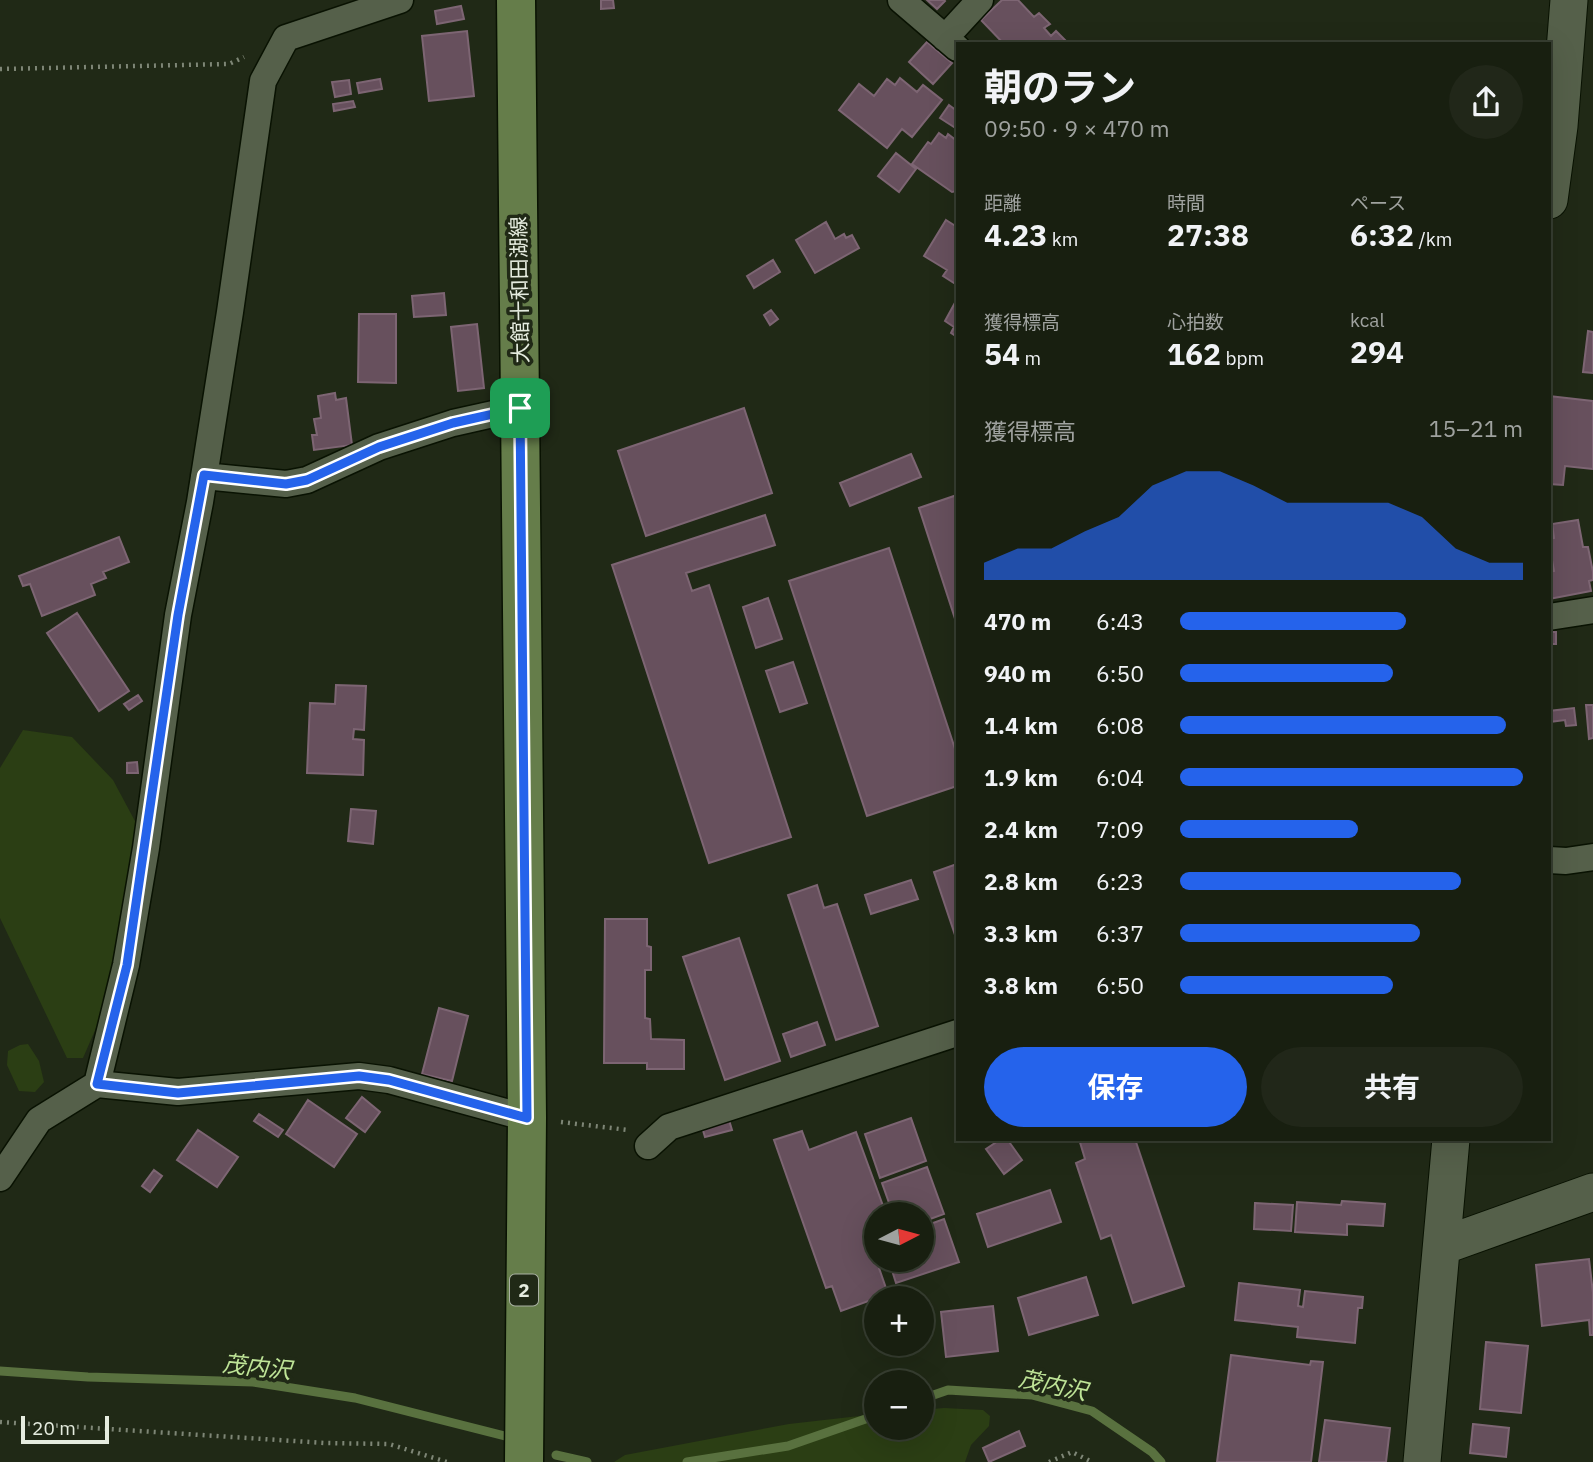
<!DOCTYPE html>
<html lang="ja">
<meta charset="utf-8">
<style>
body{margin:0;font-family:"IBM Plex Sans","Noto Sans JP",sans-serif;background:#212719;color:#f1f3f6;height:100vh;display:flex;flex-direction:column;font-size:26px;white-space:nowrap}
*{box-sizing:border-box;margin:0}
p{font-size:23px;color:#9fa29f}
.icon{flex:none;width:38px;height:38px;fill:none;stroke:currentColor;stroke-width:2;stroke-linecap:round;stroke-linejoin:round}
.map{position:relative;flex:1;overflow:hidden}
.drawer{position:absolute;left:956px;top:42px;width:595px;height:1099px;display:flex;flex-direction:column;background:#181f10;border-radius:0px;box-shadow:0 7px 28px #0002,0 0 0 2px #363d30}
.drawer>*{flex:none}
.needle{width:46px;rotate:84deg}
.fabs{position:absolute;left:864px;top:1202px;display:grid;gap:14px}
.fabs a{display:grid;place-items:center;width:70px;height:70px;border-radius:50%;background:#181f10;box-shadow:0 7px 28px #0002,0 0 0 2px #363d30;font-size:35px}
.scale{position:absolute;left:21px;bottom:18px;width:88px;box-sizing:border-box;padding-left:7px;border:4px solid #e5ecdf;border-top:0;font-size:19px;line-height:24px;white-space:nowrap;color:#e5ecdf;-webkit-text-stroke:5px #202916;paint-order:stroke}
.pin{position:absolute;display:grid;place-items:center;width:60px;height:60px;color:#fff;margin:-30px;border-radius:14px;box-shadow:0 4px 10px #0006}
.round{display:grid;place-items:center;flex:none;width:74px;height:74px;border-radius:37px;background:#212719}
.headline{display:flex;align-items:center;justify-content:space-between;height:119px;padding:0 28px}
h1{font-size:38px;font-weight:700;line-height:52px}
.metrics{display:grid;grid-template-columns:repeat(3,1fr);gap:10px;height:119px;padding:7px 28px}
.metrics div{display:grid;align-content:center}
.metrics b{font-size:30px;font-weight:700}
.metrics small{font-size:19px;font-weight:400}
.metrics p{font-size:19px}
.chart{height:196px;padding:14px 28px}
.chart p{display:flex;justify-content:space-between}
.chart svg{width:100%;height:126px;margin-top:7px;fill:#2563eb;opacity:.7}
.action{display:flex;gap:14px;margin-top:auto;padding:14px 28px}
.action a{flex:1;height:80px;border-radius:42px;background:#2563eb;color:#fff;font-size:28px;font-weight:700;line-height:80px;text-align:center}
.action a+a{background:#212719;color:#f1f3f6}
ul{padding:0 28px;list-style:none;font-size:23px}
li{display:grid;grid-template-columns:112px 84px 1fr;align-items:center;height:52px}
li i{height:18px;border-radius:9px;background:#2563eb}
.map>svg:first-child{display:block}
</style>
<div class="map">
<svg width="1593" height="1462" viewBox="0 0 1593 1462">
<rect width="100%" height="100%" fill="#202916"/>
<path fill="#2b3e14" d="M23,730L72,737L113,780L136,823L106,1005L83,1058H67L0,918V768Z
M28,1044L39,1061L44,1082L35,1092L19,1091L7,1065L8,1051L20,1045Z
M944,1408L983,1410L990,1416L989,1426L971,1445L965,1462H614L625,1455L789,1424L877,1414V1428H922V1410Z"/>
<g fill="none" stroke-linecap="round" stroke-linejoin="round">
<path stroke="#59713f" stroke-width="9" d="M0,1371L88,1377L253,1382L355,1398L505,1436
M922,1399L948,1390L1032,1395L1092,1411L1152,1452L1161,1462
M556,1455L587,1462
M687,1462L788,1446L877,1415"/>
</g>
<path fill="#67505d" stroke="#7d6573" stroke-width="2" d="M601,0H613L614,8L601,9Z
M927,0H944L945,1L937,9Z
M1002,0H1018L1034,17L1039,13L1050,24L1044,28L1051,36L1056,31L1067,42L1065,44H1004L981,20Z
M461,6L464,19L437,24L435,11Z
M467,31L474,96L429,101L422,36Z
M927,42L952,63L933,84L909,62Z
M900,78L917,92L923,85L942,100L912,137L902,129L887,148L839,110L859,84L874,96L887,79L895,85Z
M380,79L382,89L359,93L357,83Z
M349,80L351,94L335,97L332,82Z
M353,101L355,107L334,111L333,104Z
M949,105L957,111V129L940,118Z
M939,133L946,138L948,134L957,141V191L952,192L912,164L928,142L931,144Z
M896,153L916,169L899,192L878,176Z
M946,220L957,227V285L943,276L947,270L924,256Z
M826,222L835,239L844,234L846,238L852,235L859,248L815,273L796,240Z
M773,260L780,272L754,288L747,276Z
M444,293L446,315L414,317L412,296Z
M957,299V337L951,333L954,327L945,321Z
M771,310L778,319L770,325L764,315Z
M359,314H396V383L358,382Z
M477,324L484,388L458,391L451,327Z
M1588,331L1593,332V373L1583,372Z
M335,393L336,400L346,398L352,445L314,450L312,435H317L314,419L321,418L318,396Z
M1549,396L1593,401V469L1565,466L1563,485L1549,484Z
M744,408L772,493L646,536L618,451Z
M911,454L921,477L850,506L840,483Z
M957,495V625L919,508Z
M765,515L775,545L686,573L692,591L709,585L791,837L709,863L612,565Z
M1578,520L1583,547H1588L1593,572V580L1589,581L1591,591L1549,599V572L1554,571L1549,544V539L1554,538L1552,524Z
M119,537L129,562L103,572L106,578L91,584L95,595L42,616L30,584L23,586L19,576Z
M889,548L957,755V786L867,816L789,581Z
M768,598L782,639L756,648L743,607Z
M77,613L129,691L99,711L47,633Z
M1549,632H1556V644H1549Z
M793,662L807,703L780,712L766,671Z
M336,685L366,686L364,730L354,729L353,739L364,740L363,775L307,773L310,703L335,704Z
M138,695L142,701L129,710L124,704Z
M1586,705H1593V738L1589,739Z
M1574,708L1576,725L1566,726L1565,720L1549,722V711Z
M137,762L138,773H127V763Z
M351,809L376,811L373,844L348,841Z
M957,864V941L934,872Z
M911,880L918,899L871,914L865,895Z
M817,885L824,908L837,904L878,1026L836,1040L788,895Z
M605,919H647V946L651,947V970H645V1018L650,1019L651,1039L684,1040V1069H647V1063H604Z
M739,938L780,1061L725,1080L683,957Z
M439,1008L468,1016L452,1081L422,1074Z
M817,1022L825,1045L791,1057L783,1034Z
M362,1097L380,1112L365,1132L346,1118Z
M308,1100L357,1134L334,1167L286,1134Z
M259,1114L283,1130L278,1137L254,1121Z
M911,1118L926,1161L880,1178L865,1134Z
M729,1120L732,1130L705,1137L702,1127Z
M198,1130L238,1157L217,1187L177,1160Z
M802,1131L809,1150L856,1132L886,1214H877V1260H900L879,1268L888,1294L841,1311L832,1286L826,1288L774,1140Z
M1001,1139H1007L1022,1160L1004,1174L986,1149Z
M1079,1139H1135L1184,1286L1133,1303L1111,1235L1101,1239L1076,1163L1085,1159Z
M927,1167L944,1214L922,1222V1214H893L882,1183Z
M154,1170L162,1176L150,1192L142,1186Z
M1050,1190L1061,1222L988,1247L977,1214Z
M1342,1201L1385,1204L1383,1226L1347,1224V1235L1295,1232L1297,1202L1341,1205Z
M1255,1203L1293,1205L1291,1231L1254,1229Z
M944,1219L959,1262L896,1283L890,1264L903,1260H922V1227Z
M1589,1259L1593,1293V1335H1590L1589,1320L1542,1326L1536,1265Z
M1086,1277L1098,1315L1029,1335L1018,1298Z
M1239,1283L1300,1290L1298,1306L1303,1307L1305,1291L1363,1297L1362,1308H1358L1355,1343L1297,1337L1298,1327L1235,1320Z
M993,1306L998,1351L946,1357L941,1312Z
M1486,1342L1528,1346L1521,1413L1480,1409Z
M1231,1355L1310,1365L1311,1361L1323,1362L1311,1462H1217Z
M1325,1420L1390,1428L1386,1462H1319Z
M1473,1424L1509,1428L1506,1457L1470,1453Z
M1019,1431L1025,1446L989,1462L983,1448Z"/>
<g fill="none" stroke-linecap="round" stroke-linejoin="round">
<g stroke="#091202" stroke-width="29">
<path id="street" d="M901,0L957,48
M945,38L980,0
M204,476L286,484L307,480L379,447L453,423L520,408
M1549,617L1593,610
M1549,860L1566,861L1593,857
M97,1084L126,965L146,848L178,615L200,502L230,312L263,81L286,38L400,0
M648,1146L669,1127L957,1033
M0,1178L39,1120L97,1084L178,1092L359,1076L389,1080L527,1118"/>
</g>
<g stroke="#091202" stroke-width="39">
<path id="secondary" d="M1549,200L1559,126L1569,0
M1442,1246L1593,1192
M1422,1462L1451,1139"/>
</g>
<g stroke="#091202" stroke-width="41">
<path id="primary" d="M516,0L527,1118L524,1462"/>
</g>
<path stroke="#7e8676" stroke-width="4.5" stroke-dasharray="2 5" stroke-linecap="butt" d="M0,69L229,64L244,57
M561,1122L628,1130
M0,1422L325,1443L389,1444L447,1462
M1049,1462L1072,1452L1092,1462"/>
<use href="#street" stroke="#55604a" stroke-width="26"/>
<use href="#secondary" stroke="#55604a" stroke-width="37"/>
<use href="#primary" stroke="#657d4a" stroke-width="38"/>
</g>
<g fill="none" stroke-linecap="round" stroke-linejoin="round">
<g stroke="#fff" stroke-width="14">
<path id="route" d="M520,408L527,1118L389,1080L359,1076L178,1093L97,1084L127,965L178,615L204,475L286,484L307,480L379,447L453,423Z"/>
</g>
<use href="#route" stroke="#2563eb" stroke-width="9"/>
</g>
<g text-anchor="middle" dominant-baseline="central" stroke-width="7" stroke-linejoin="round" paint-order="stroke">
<rect fill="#202916" stroke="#aab2a3" stroke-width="2" x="510" y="1274.5" width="28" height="31" rx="5"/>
<g font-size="19" font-weight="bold" fill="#e5ecdf">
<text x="524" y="1290">2</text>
</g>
<g font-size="21" fill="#e5ecdf" stroke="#202916">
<text transform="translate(519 290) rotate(-91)">大館十和田湖線</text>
</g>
<g font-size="23" font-style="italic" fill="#bee497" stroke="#202916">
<text transform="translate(257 1366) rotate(6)">茂内沢</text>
<text transform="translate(1053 1384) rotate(12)">茂内沢</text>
</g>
</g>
</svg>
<div class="fabs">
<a><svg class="needle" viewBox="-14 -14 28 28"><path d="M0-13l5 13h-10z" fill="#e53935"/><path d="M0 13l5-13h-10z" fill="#9fa29f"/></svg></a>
<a>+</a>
<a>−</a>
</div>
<div class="scale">20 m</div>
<div class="pin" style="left:520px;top:408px;background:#1e9e55"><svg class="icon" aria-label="arrive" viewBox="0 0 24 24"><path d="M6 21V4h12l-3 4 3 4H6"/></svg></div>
<section class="drawer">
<div class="headline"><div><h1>朝のラン</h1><p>09:50 · 9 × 470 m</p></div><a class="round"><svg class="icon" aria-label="share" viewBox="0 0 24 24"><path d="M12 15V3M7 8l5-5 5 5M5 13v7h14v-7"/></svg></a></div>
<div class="metrics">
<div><p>距離</p><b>4.23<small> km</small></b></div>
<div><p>時間</p><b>27:38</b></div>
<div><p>ペース</p><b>6:32<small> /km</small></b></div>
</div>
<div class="metrics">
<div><p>獲得標高</p><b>54<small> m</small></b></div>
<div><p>心拍数</p><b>162<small> bpm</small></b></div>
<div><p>kcal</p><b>294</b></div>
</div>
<div class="chart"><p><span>獲得標高</span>15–21 m</p>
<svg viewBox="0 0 160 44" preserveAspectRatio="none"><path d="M0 44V38L10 33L20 33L30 27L40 22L50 11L60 6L70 6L80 11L90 17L100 17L110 17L120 17L130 22L140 33L150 38L160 38V44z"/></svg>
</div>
<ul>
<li><b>470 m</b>6:43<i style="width:66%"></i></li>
<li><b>940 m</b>6:50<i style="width:62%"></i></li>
<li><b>1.4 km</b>6:08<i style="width:95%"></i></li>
<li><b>1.9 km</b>6:04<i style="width:100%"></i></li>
<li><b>2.4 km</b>7:09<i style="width:52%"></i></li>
<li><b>2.8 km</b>6:23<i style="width:82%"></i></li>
<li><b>3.3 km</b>6:37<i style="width:70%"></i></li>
<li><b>3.8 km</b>6:50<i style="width:62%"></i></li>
</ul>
<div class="action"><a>保存</a><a>共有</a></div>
</section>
</div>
